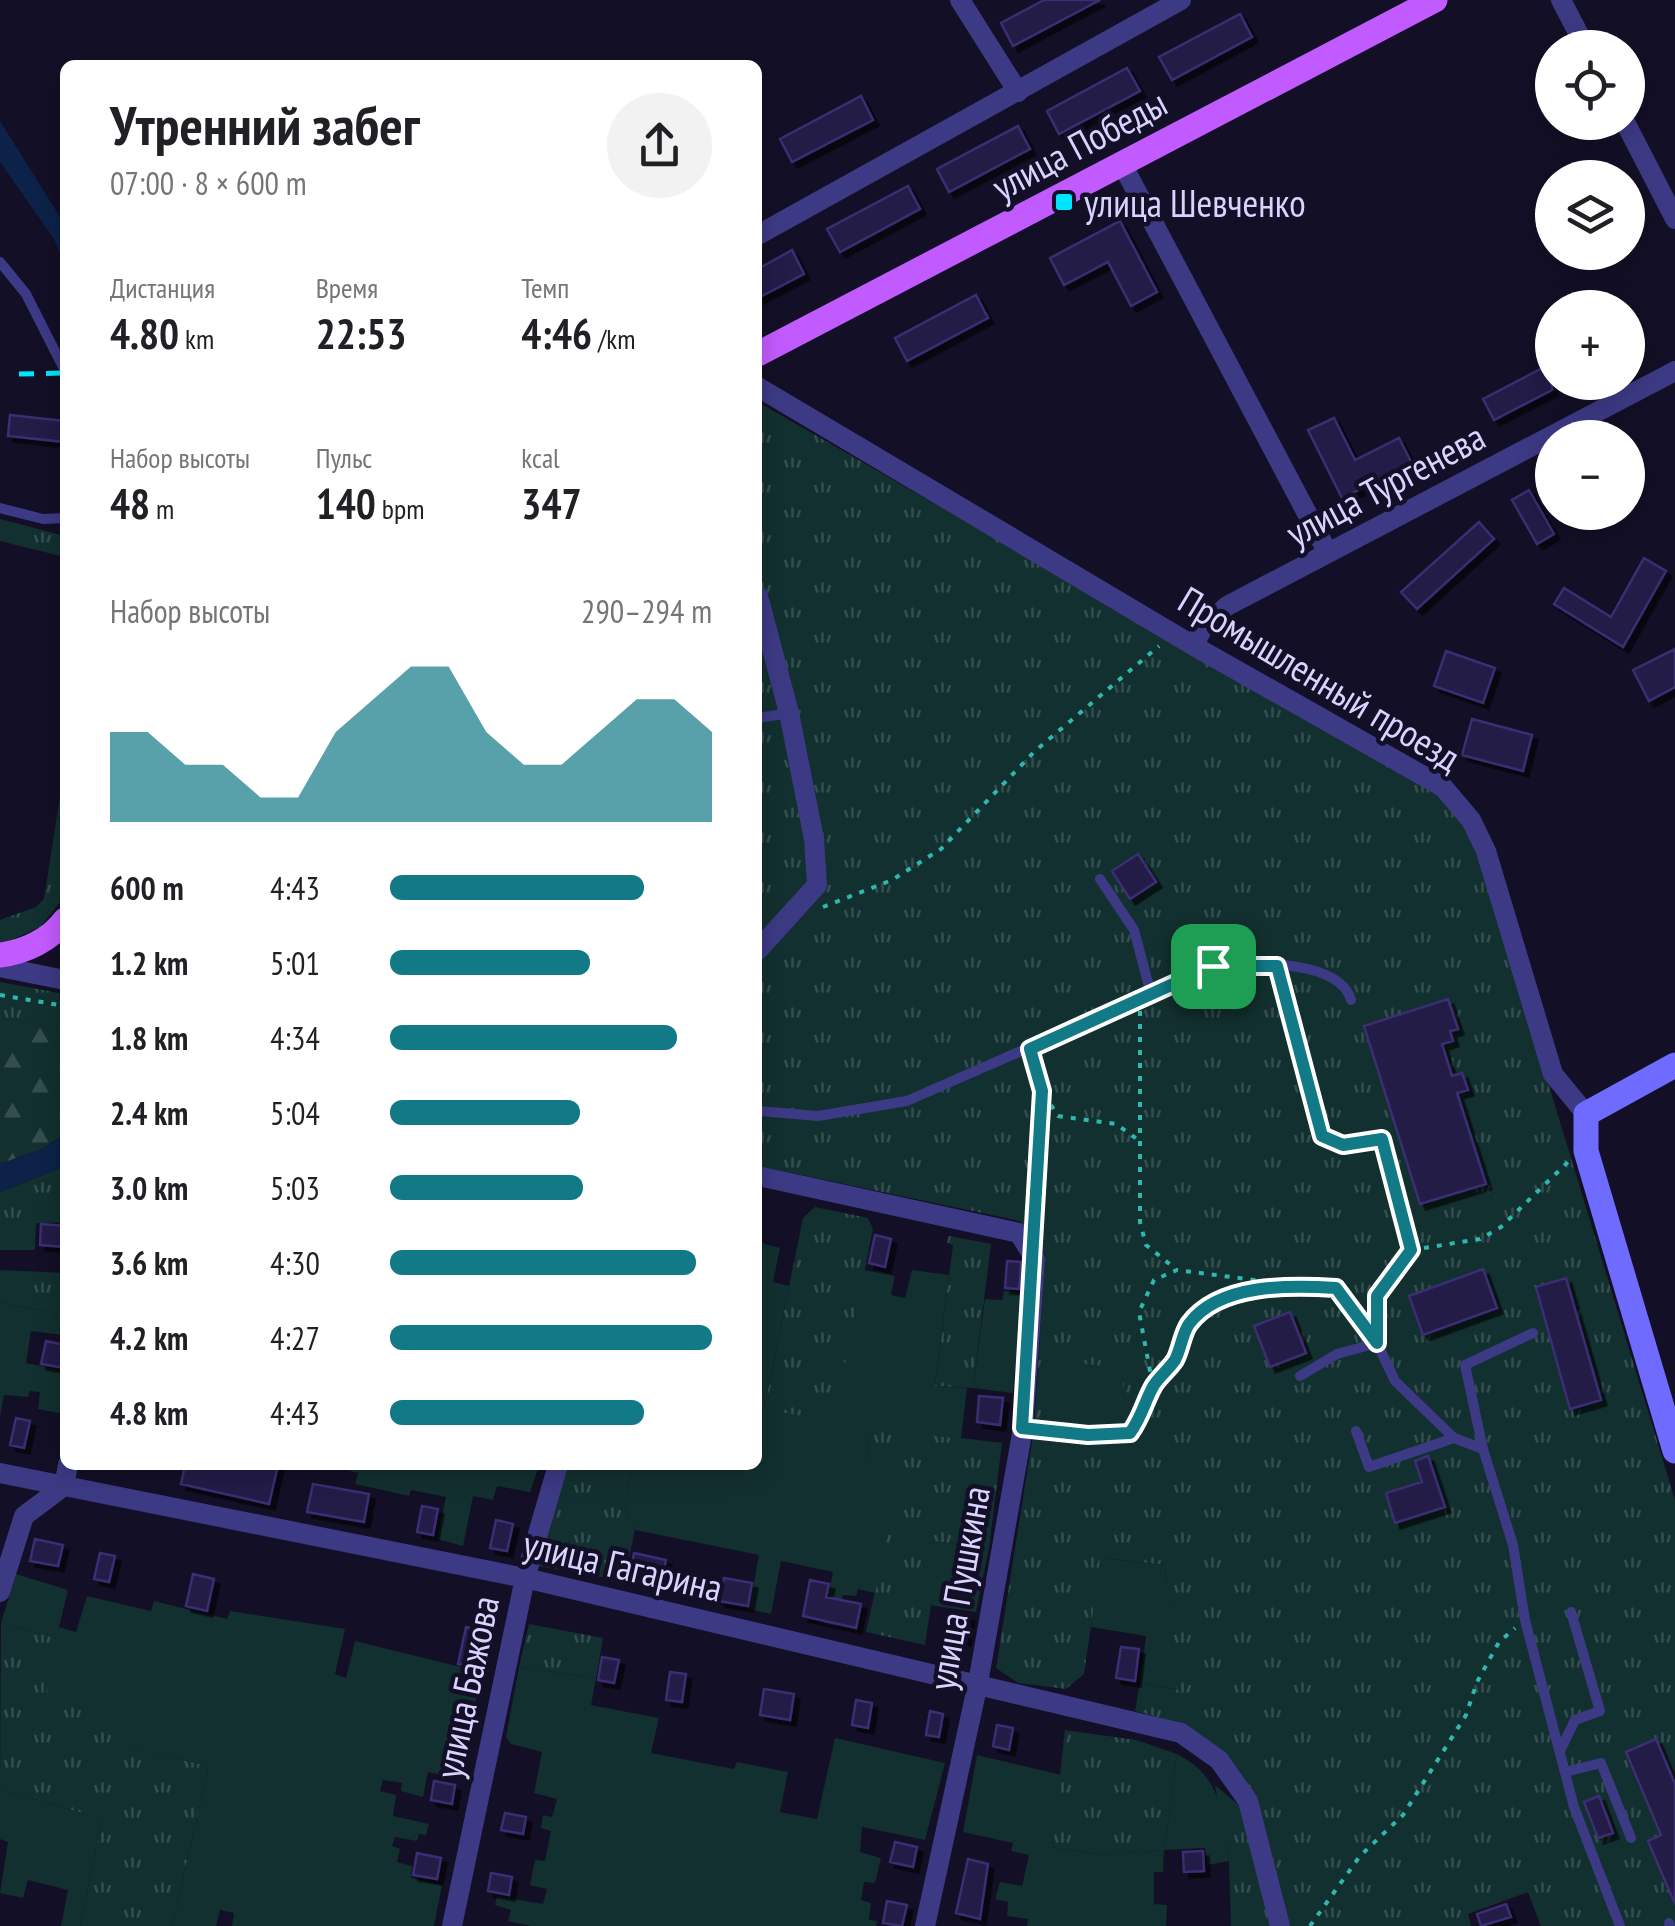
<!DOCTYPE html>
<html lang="ru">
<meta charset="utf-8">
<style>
body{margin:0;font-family:"PT Sans Narrow",sans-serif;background:#f2f2f2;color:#202124;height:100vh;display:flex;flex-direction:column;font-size:38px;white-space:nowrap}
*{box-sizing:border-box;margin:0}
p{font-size:32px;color:#757577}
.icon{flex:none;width:55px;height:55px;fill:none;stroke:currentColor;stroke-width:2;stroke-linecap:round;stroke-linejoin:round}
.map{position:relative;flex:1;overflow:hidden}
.panel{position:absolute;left:60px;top:60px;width:702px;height:1410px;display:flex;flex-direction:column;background:#fff;border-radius:15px;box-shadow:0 5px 25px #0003}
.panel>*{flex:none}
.buttons{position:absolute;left:1535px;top:30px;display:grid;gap:20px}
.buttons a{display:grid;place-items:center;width:110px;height:110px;border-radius:50%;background:#fff;box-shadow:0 5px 25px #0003;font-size:50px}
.pin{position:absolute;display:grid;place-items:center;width:85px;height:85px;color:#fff;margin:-42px;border-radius:20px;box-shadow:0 5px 15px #0006}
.round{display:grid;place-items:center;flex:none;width:105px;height:105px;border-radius:52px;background:#f2f2f2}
.overview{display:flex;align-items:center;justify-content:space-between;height:170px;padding:0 50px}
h1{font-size:55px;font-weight:800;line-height:75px}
.figures{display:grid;grid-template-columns:repeat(3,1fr);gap:15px;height:170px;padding:10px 50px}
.figures div{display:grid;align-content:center}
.figures b{font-size:42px;font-weight:800}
.figures small{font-size:28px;font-weight:400}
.figures p{font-size:28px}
.chart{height:280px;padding:20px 50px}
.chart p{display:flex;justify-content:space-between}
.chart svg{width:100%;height:180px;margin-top:10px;fill:#127987;opacity:.7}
ul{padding:0 50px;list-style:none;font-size:32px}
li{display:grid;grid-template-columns:160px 120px 1fr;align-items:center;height:75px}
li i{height:25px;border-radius:12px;background:#127987}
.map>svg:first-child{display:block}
</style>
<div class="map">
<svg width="1675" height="1926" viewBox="0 0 1675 1926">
<defs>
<pattern id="grass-tufts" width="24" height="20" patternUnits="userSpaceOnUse" patternTransform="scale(2.5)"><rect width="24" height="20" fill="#12302f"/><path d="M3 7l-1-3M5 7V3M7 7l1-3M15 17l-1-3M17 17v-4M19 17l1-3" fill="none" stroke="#344d4e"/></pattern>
<pattern id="forest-firs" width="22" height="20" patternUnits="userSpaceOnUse" patternTransform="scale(2.5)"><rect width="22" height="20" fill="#12302f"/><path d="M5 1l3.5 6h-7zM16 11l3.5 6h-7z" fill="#344d4e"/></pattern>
<filter id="shadow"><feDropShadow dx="5.5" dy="5.5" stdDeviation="0" flood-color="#0009"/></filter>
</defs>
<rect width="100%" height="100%" fill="#130f26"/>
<path fill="url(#grass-tufts)" d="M758,402L1440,795L1463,819L1477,849L1675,1500V1926H1541L1528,1892L1468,1914L1471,1926H1288C1262,1816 1262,1740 1135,1711L1140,1683L1176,1690L1165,1565L1101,1558L1084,1674L1066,1689L1018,1683L996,1668L1034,1429L1045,1255L1020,1221L758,1166Z
M0,519L65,536V557L0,541Z
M65,764V896L40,927L0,945V920L36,907L44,899Z
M0,982L65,994V1028L0,1018Z
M65,1166V1222L0,1225V1192Z
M815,1207L868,1218L873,1229L834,1423L764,1409L803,1218Z
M949,1236L991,1244L973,1388L935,1386L953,1245L947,1243Z
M0,1270L65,1273V1314L0,1303Z
M871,1427L1002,1443L989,1548L932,1541L924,1604L931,1605L925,1645L866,1632L901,1472L866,1461Z
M567,1465H632L625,1508L635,1530L624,1581L539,1566Z
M1,1623L59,1639L125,1710L119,1745L209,1766L172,1926H80L102,1819L0,1789Z
M529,1624L603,1638L596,1678L519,1667Z
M1065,1730L1136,1740L1177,1754L1164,1850L1101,1855L1052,1847Z
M1215,1785L1241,1807L1270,1926H1231L1229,1861Z"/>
<path fill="url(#forest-firs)" d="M0,1018L65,1028V1134L42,1149L0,1164Z"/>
<path fill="#12302f" d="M36,1221L35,1250H0V1225Z
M758,1242L780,1248L773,1282L789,1286L764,1409L833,1422L864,1270L895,1276L891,1295L905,1298L912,1270L949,1275L935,1386L967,1388L961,1439L871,1428L866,1461L902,1471L875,1593L858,1589L856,1596L843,1595L835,1627L823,1623L833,1572L781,1561L771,1614L749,1609L759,1555L635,1530L625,1508L632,1465H758Z
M1004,1291L1022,1292L1013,1393L973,1388L985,1299L1002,1300Z
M0,1303L65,1314L63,1335L31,1331L26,1363L65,1371L64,1414L38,1409L40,1392L30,1391L28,1397L4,1395L0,1417Z
M1044,1359L1120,1368L1130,1425L1067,1428Z
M348,1465H539L530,1492L497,1486L493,1500L473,1496L463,1546L437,1539L446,1497L411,1490L409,1496L355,1484L358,1473L347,1470Z
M931,1541L989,1548L976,1612L923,1604Z
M1100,1558L1165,1565L1177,1690L1140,1683L1146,1636L1091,1627Z
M16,1574L68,1590L59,1627L76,1632L87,1596L151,1611L154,1601L227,1619L230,1611L345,1629L335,1674L346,1678L355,1641L481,1672L463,1780L428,1772L423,1797L401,1791L402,1783L383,1780L380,1791L396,1795L393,1816L429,1824L426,1835L419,1834L417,1841L395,1837L392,1846L400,1849L397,1862L412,1866L411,1878L442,1885L434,1926H232L234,1913L220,1910L216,1926H172L209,1766L118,1745L124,1710L47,1692L59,1639L1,1623Z
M519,1667L596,1678L591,1705L659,1718L651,1753L734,1769L737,1762L788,1772L780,1812L817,1819L835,1738L945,1763L925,1840L862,1827L860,1852L881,1858L875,1883L864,1882L861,1900L871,1903L869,1920L877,1921L876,1926H531L508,1921L511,1910L495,1905L497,1896L543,1904L547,1889L530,1885L535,1860L545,1861L551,1831L541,1828L543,1815L552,1817L557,1799L534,1793L542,1752L511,1744L506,1737Z
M1177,1754C1225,1779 1220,1813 1229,1861L1207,1865L1205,1848L1164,1850L1163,1872H1154V1904L1167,1905L1166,1926H1027L1028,1919L1007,1916L1008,1902L995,1899L1000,1882L1022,1886L1029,1855L1011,1851L1013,1843L963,1832L977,1755L1062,1775L1052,1847L1101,1855L1164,1850Z
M0,1789L102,1819L80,1926H61L68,1890L28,1880L23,1898L0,1893L8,1842L0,1839Z"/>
<path fill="#0c2248" d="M0,121L65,225V265L54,239L0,162Z
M65,1134V1166L0,1192V1164L42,1149Z"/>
<path fill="#241b47" stroke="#3b2d73" stroke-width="2.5" filter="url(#shadow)" d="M1044,0H1100L1013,46L1001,23Z
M1240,14L1252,37L1172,80L1159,57Z
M1127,68L1140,91L1059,134L1047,111Z
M861,96L873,120L792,162L780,139Z
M1018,126L1030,149L949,192L937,169Z
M908,186L920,209L840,252L827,229Z
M1120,221L1157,292L1131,306L1108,262L1064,285L1050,258Z
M792,250L804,274L758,298V269Z
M976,295L988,318L907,361L895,338Z
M1552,363V390L1494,420L1483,399Z
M10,415L65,421V442L8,436Z
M1334,418L1355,460L1399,438L1412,464L1342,498L1308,430Z
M1529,490L1554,534L1537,544L1512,500Z
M1479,522L1494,539L1417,609L1401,592Z
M1644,558L1666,571L1623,647L1554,604L1564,588L1611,617Z
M1675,649V687L1649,701L1633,670Z
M1446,651L1495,668L1483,703L1434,686Z
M1472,719L1532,735L1523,771L1462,755Z
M1138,854L1156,882L1130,899L1112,871Z
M1448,999L1458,1029L1450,1031L1453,1041L1442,1044L1452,1076L1462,1073L1468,1090L1457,1093L1486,1184L1420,1204L1364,1026Z
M41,1224L65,1226V1247L40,1245Z
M875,1235L891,1239L885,1267L869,1263Z
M1007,1261L1021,1262L1019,1289L1005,1288Z
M1483,1269L1497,1308L1423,1335L1409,1296Z
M1566,1278L1601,1400L1570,1409L1536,1287Z
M1290,1312L1306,1353L1270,1367L1254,1326Z
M46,1341L65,1345V1368L41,1364Z
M979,1396L1003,1398L1000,1425L977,1422Z
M16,1418L30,1421L24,1448L10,1445Z
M1428,1456L1445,1507L1395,1523L1386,1493L1422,1482L1415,1461Z
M185,1465H278L269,1504L181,1484Z
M313,1484L369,1494L364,1522L307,1512Z
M422,1506L438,1509L433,1535L417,1532Z
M496,1520L513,1524L507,1551L490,1548Z
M35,1539L63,1545L58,1566L30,1561Z
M100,1553L115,1556L109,1582L94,1579Z
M634,1553L666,1560L661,1583L629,1577Z
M193,1574L214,1579L207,1611L186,1606Z
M724,1578L752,1583L748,1606L719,1601Z
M810,1580L829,1584L826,1597L861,1604L856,1628L803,1616Z
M955,1614L969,1616L965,1640L951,1637Z
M466,1627L486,1632L478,1668L458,1664Z
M1121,1647L1139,1649L1135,1681L1116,1678Z
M602,1657L619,1660L614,1683L598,1680Z
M670,1672L686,1674L682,1702L666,1700Z
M764,1689L794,1694L790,1720L760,1715Z
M856,1700L872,1703L868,1728L852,1725Z
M930,1711L943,1714L939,1737L926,1735Z
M997,1725L1013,1728L1009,1750L993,1746Z
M1656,1739L1675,1784V1904L1648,1841L1661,1835L1626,1752Z
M434,1781L455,1785L452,1804L431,1800Z
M1599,1796L1613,1833L1598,1838L1584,1802Z
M505,1813L526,1817L523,1834L501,1830Z
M895,1842L917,1847L913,1867L890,1862Z
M1203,1851L1204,1871L1184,1872L1183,1852Z
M417,1853L441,1858L437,1879L413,1875Z
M968,1859L988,1864L980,1919L956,1913Z
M491,1873L512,1877L509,1895L488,1891Z
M887,1901L907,1905L902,1926L883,1923Z
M1506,1904L1511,1917L1481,1926L1477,1914Z"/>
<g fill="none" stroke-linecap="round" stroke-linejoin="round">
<path stroke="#2fb8b0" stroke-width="4" stroke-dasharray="5 8" stroke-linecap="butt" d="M823,907L892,880L941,849L1035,751L1159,646
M0,995L65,1006
M1140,1011V1222L1146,1245L1177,1270
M1034,1061L1043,1091L1035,1225
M1044,1094L1058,1116L1116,1124L1137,1139
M1424,1248L1480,1239L1501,1227L1569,1161
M1153,1387L1176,1359L1187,1326L1201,1312L1242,1293L1274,1286
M1042,1430L1130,1433L1145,1413L1153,1387L1139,1312L1154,1280L1177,1270L1270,1282
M1310,1926L1360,1856L1403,1815L1466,1715L1477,1682L1499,1642L1515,1628"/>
<path stroke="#3d3a85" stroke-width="10" d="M0,262L26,294L65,371
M0,508L43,519L65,518
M758,718L789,713
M1100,879L1134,930L1151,994C1170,986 1194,970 1216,966C1251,961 1340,960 1351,1000
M1277,967L1322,1136L1343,1145L1382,1139L1411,1250L1377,1296V1343L1336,1288L1284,1284
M758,1111L818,1116L907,1101L1151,994
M1533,1333L1465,1365L1483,1449L1513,1545L1525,1620L1574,1807L1620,1926
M1300,1376L1337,1354L1377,1343L1395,1381L1454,1438
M1356,1431L1369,1467L1454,1438L1483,1449
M1560,1751L1575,1720L1600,1711L1571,1612
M1565,1772L1601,1763L1631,1838
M1669,1923L1670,1926"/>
<path stroke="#3d3a85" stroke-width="20" d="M960,0L1018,92
M1561,0L1586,48
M1625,122L1675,219
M1122,164L1328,553
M758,235L1181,0
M758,387L1194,646L1443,787L1471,820L1486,851L1553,1074L1586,1114
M758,596L789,713L814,839L817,885L758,950
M1194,646L1202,629L1227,606L1675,371
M0,967L65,980
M758,1176L1019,1233L1035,1259L1023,1428L978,1683L925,1926
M0,1473L525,1578L1181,1733L1219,1760L1248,1801L1280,1926
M0,1592L24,1516L64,1486L68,1465
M452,1926L525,1578L558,1465"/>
<path stroke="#6f6bff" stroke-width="25" d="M1675,1065L1586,1114V1151L1675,1451"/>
<path stroke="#c25bff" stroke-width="25" d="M758,354L1435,0
M0,955C25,952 50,940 65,920"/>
<path stroke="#00e5ff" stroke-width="5" stroke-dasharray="15 12" stroke-linecap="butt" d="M19,374L65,373"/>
</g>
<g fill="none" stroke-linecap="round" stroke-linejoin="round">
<g stroke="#fff" stroke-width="20">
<path id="route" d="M1213,966H1277L1322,1136L1343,1145L1382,1139L1411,1250L1377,1296V1343L1336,1288C1292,1285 1219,1283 1189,1324C1182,1334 1181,1349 1175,1360C1169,1369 1160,1376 1154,1385C1145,1400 1142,1417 1130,1433L1088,1435L1022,1428L1042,1091L1030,1049Z"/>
</g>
<use href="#route" stroke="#127987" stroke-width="12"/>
</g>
<rect fill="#00e5ff" stroke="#130f26" stroke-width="4" x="1054" y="192" width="20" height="20" rx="5"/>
<g text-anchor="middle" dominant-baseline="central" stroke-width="9" stroke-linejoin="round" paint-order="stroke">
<g font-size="38" fill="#d9d4ff" stroke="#130f26">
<text transform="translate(1079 144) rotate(-28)">улица Победы</text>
<text transform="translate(1385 484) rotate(-28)">улица Тургенева</text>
<text transform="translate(1320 678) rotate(31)">Промышленный проезд</text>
<text transform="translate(623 1565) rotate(13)">улица Гагарина</text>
<text transform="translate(958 1588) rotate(-80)">улица Пушкина</text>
<text transform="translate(466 1687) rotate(-78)">улица Бажова</text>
</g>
<g font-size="38" fill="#d9d4ff" stroke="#130f26" text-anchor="start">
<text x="1084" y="202">улица Шевченко</text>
</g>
</g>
</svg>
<div class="buttons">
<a><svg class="icon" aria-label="locate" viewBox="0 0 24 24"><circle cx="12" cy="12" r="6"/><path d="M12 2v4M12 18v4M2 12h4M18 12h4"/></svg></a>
<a><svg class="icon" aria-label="layers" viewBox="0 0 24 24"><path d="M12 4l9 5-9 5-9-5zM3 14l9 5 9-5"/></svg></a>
<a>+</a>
<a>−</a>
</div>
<div class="pin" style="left:1213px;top:966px;background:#1e9e55"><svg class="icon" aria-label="arrive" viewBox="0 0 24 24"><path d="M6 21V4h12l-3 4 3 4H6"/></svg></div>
<section class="panel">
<div class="overview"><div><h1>Утренний забег</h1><p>07:00 · 8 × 600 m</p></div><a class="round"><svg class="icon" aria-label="share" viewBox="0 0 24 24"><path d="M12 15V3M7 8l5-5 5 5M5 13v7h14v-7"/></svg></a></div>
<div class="figures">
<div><p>Дистанция</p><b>4.80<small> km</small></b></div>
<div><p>Время</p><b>22:53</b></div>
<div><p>Темп</p><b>4:46<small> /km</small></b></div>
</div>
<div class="figures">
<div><p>Набор высоты</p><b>48<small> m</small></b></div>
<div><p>Пульс</p><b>140<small> bpm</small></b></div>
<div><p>kcal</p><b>347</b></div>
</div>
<div class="chart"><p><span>Набор высоты</span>290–294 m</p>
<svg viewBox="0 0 160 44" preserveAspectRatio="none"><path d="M0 44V22L10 22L20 30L30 30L40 38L50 38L60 22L70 14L80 6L90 6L100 22L110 30L120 30L130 22L140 14L150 14L160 22V44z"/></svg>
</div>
<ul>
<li><b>600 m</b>4:43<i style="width:79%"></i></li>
<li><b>1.2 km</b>5:01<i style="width:62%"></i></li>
<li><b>1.8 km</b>4:34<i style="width:89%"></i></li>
<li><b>2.4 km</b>5:04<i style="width:59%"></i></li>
<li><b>3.0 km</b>5:03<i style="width:60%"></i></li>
<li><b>3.6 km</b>4:30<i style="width:95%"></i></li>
<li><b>4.2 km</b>4:27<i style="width:100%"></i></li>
<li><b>4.8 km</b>4:43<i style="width:79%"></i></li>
</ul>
</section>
</div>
